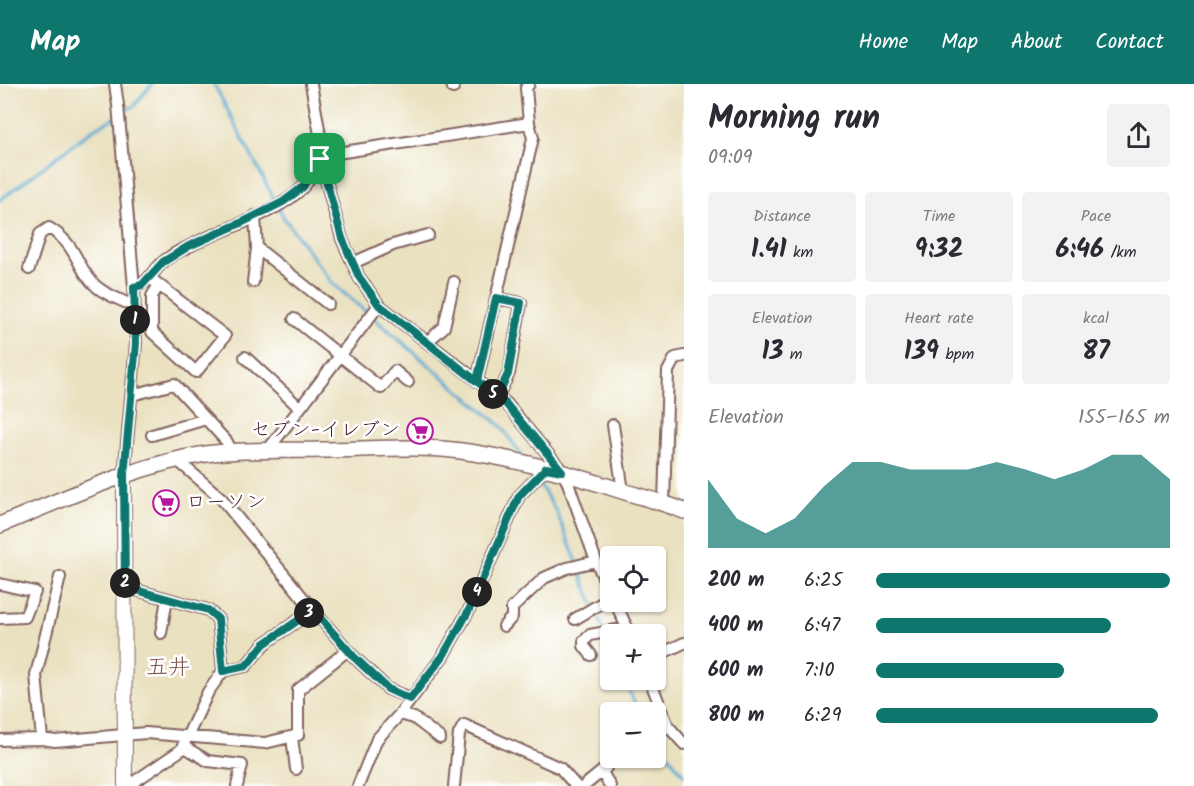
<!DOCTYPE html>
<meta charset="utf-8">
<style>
body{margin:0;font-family:Kalam,"Klee One",sans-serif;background:#f2f2f3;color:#2b2b33;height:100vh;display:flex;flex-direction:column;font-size:22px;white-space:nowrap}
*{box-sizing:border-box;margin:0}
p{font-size:20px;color:#7c7c81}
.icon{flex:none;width:33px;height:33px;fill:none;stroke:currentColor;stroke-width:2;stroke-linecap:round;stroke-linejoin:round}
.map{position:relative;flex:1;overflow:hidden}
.side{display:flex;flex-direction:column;background:#fff;width:510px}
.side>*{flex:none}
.controls{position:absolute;left:600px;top:462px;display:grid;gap:12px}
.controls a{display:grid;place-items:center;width:66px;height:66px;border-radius:6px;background:#fff;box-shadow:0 2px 4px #0004;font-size:30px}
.pin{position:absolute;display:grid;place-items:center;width:51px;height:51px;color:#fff;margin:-26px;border-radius:12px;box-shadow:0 3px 9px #0006}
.km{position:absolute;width:30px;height:30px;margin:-15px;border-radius:50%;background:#222;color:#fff;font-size:16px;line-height:30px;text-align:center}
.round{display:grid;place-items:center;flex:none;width:63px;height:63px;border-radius:6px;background:#f2f2f3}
.headline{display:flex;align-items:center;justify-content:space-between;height:102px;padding:0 24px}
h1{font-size:33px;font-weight:700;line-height:45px}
.figures{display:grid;grid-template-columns:repeat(3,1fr);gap:9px;height:102px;padding:6px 24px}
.figures div{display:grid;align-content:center;border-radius:6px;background:#f2f2f3;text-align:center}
.figures b{font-size:26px;font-weight:700}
.figures small{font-size:16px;font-weight:400}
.figures p{font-size:16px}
.chart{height:168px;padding:12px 24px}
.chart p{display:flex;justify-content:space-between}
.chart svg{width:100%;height:108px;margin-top:6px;fill:#0f766e;opacity:.7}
ul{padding:0 24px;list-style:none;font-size:20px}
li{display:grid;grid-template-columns:96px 72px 1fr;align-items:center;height:45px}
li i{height:15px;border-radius:8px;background:#0f766e}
header{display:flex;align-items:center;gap:36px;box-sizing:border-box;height:84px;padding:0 30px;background:#0f766e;color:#fff}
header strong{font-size:28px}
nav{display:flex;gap:33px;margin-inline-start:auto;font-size:21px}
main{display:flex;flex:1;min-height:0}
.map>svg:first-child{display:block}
</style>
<header>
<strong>Map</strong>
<nav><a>Home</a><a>Map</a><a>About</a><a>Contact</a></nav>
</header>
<main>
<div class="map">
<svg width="684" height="702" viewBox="0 0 684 702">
<rect width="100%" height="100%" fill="#fff"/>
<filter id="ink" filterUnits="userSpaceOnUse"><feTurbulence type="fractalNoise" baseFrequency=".0167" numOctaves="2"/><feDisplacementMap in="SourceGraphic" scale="12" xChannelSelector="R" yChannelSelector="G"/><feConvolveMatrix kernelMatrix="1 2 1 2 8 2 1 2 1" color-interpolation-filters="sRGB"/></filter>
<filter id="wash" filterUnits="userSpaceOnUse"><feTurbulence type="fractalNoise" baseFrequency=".008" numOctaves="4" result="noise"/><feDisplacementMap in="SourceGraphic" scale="24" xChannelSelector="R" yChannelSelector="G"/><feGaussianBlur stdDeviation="1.35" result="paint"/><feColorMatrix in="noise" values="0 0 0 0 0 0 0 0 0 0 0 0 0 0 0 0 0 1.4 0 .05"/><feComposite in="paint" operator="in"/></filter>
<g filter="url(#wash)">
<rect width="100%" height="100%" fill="#eae1c0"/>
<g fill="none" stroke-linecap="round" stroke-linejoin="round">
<path stroke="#57aad2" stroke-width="3" d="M214,0L284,134L332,199L501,342L522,372
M121,29L134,22L152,0
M0,116L92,46L116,33
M530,385L556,427L577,478
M579,485L593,520
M596,526L603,545
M606,551L610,564
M624,596L639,628
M656,656L684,691"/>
</g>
</g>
<g filter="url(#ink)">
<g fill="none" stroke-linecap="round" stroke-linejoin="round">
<g stroke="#82635f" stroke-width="14">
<path id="street" d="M115,0L118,21L134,203L136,259L124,392
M311,0L320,51V75L342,155L359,193L379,221L506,319L562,387L568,399L596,477L610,508
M452,0L453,4
M257,164L328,220
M353,179L393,161L428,151
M29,185L40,150L49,144C79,162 76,185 97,203C107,212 123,216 135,223
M149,193L159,201L225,252L196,288L152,248V212L159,201
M253,198L257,164L255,132
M134,203C147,200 152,189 161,180C168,173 179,167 188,163C222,144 274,132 302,104C315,91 311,79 331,70L529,39
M496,214L521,219L509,289L497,313
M294,235L381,304L395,287L408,298
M427,258L444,243L454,198
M245,273L300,324
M477,297L533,54L529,39L526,4L529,0
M132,311L174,300L227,358L232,368
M613,341L623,407
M152,351L206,335
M267,367L379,221
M177,376L221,414L313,526L354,573L388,605L410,614
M664,419L668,287L675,274L684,272
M0,500L35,508L25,533L0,534
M125,503L208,526L218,535L223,587
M615,518L630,550
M575,535L610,514
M504,542L512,533V524L544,494L567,484L596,477
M161,549L167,515
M591,571L584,562V557L590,551L627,544
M656,572L684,559
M650,596L668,642L684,660
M400,630L414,634L440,654
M292,653L296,685
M42,655L36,591L60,493
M0,656L42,655L55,657L146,649L265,659L298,651V606L348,566
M183,662L208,677L242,681L237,702
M602,688L610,702
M128,702L181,666L208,608L223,587L246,582L264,560L313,526
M358,702L377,655L400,630L443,572L469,526L519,412L546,384
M454,702L459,650L464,641L560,684L576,702
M584,702L606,684"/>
</g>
<g stroke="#82635f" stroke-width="16">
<path id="secondary" d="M124,392L125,702"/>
</g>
<g stroke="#82635f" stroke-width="18">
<path id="primary" d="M0,441C63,415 139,380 206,370C243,365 282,367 320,366C365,366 416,361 461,367C515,374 567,389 619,406C641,413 663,418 684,427"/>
</g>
<use href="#street" stroke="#fff" stroke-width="10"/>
<use href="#secondary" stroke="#fff" stroke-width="14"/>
<use href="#primary" stroke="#fff" stroke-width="15"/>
</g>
</g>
<g fill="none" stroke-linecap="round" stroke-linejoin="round" filter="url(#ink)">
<g stroke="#fff" stroke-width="12">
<path id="route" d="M320,75L303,103L283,118L243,138L189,162L163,178L142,201L134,203L136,259L124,392L125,503L208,526L218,535L223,587L246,582L264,560L313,526L354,573L388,605L410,615L443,572L469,526L519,412L546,384L562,387L506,320L477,297L496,214L521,219L508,290L497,313L379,221L359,193L342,154L320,75"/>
</g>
<use href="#route" stroke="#0f766e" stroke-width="8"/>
</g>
<defs>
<g id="supermarket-ring" transform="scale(1.35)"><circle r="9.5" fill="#fff" stroke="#b5179e" stroke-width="1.5"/><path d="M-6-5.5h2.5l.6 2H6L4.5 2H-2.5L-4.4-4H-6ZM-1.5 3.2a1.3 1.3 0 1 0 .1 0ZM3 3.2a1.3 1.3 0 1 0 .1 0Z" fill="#b5179e"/></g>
</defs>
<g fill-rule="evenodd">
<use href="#supermarket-ring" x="420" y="347"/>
<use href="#supermarket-ring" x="166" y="419"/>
</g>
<g text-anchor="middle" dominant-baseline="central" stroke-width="5" stroke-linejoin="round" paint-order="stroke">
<g font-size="20" fill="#4a1f2b" stroke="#fff" text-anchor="end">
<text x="400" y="347">セブン-イレブン</text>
<text x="186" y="419" text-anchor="start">ローソン</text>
</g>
<g font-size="22" fill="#7e514d" stroke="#fff">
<text x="168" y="584">五井</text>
</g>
</g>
</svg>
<div class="controls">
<a><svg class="icon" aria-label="locate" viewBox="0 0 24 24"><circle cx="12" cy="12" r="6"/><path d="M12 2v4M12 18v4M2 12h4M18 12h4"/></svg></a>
<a>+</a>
<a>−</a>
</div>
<div class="pin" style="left:320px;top:75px;background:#1e9e55"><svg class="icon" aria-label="arrive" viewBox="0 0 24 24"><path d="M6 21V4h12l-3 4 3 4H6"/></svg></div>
<b class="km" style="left:135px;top:236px">1</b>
<b class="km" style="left:125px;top:499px">2</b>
<b class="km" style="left:309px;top:529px">3</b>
<b class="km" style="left:477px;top:508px">4</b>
<b class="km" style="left:493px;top:310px">5</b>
</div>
<section class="side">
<div class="headline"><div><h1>Morning run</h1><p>09:09</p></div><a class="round"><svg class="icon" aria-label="share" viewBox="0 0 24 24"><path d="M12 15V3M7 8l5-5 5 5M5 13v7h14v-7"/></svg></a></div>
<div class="figures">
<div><p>Distance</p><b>1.41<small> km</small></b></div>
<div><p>Time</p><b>9:32</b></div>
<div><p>Pace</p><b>6:46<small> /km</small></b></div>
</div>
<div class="figures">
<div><p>Elevation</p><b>13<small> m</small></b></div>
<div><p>Heart rate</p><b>139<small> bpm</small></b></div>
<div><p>kcal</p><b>87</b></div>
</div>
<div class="chart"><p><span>Elevation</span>155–165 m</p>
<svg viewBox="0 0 160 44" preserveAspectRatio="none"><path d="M0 44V16L10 32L20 38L30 32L40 19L50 9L60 9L70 12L80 12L90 12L100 9L110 12L120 16L130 12L140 6L150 6L160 16V44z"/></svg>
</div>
<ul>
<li><b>200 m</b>6:25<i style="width:100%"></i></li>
<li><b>400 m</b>6:47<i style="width:80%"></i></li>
<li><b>600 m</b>7:10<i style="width:64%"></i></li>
<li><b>800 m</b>6:29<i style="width:96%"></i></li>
</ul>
</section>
</main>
